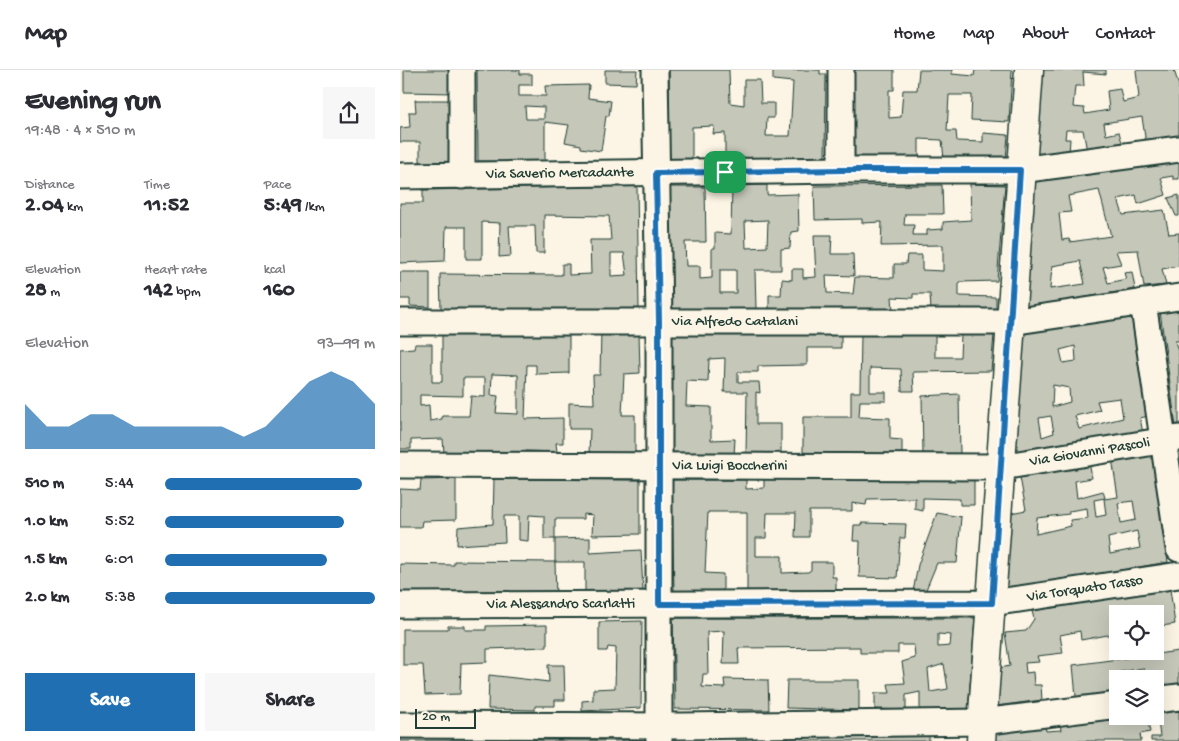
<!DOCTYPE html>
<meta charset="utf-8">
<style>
body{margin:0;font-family:"Gochi Hand",sans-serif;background:#f7f7f7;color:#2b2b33;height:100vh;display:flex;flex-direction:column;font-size:19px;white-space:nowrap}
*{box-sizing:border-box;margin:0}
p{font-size:16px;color:#7c7c81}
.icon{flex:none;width:28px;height:28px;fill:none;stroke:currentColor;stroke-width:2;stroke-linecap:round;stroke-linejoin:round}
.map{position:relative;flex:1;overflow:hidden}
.details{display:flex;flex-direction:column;background:#fff;width:400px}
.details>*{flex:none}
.controls{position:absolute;left:709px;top:535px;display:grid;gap:10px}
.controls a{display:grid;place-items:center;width:55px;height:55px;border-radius:0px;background:#fff;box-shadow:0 5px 20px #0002;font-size:25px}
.scale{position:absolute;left:15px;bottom:12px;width:61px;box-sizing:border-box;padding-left:5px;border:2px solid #1f3d34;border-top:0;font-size:14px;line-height:18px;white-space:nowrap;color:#1f3d34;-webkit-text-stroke:4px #fcf5e5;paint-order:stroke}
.pin{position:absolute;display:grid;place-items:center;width:42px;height:42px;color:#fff;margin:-21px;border-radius:10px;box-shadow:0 2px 8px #0006}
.round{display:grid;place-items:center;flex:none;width:52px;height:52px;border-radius:0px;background:#f7f7f7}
.summary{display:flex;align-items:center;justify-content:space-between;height:85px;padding:0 25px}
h1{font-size:28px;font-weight:700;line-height:38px}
.figures{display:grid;grid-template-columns:repeat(3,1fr);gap:8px;height:85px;padding:5px 25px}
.figures div{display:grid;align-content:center}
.figures b{font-size:21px;font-weight:700}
.figures small{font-size:14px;font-weight:400}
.figures p{font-size:14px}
.chart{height:140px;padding:10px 25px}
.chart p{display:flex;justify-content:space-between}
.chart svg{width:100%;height:90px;margin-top:5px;fill:#1f6fb2;opacity:.7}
.button{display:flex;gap:10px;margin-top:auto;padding:10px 25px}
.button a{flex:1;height:58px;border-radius:0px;background:#1f6fb2;color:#fff;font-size:20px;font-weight:700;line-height:58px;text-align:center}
.button a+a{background:#f7f7f7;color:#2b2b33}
ul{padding:0 25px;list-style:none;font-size:16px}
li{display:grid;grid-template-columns:80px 60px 1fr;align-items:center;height:38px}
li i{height:12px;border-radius:6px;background:#1f6fb2}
header{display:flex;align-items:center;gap:30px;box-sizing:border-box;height:70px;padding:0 25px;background:#fff;border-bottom:1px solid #e1e1e2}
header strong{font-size:24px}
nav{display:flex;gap:28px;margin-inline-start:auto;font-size:18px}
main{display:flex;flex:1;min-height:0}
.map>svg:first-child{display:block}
</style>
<header>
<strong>Map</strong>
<nav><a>Home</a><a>Map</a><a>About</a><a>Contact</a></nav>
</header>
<main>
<section class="details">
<div class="summary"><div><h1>Evening run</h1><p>19:48 · 4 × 510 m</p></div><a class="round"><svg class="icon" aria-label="share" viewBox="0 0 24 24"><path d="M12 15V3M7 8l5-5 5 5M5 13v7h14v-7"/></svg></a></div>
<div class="figures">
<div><p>Distance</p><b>2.04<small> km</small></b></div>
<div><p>Time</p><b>11:52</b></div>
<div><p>Pace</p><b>5:49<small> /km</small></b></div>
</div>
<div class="figures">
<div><p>Elevation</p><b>28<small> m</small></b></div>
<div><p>Heart rate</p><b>142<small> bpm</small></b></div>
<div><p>kcal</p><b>160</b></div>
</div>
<div class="chart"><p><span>Elevation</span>93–99 m</p>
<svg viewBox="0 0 160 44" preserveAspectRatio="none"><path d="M0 44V22L10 33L20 33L30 27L40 27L50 33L60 33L70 33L80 33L90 33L100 38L110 33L120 22L130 11L140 6L150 11L160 22V44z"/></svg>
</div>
<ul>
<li><b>510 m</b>5:44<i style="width:94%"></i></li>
<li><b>1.0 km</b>5:52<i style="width:85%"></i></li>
<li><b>1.5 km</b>6:01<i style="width:77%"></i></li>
<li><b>2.0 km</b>5:38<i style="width:100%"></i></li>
</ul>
<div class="button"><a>Save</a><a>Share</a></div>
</section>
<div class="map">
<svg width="779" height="671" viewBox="0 0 779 671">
<rect width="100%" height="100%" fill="#fcf5e5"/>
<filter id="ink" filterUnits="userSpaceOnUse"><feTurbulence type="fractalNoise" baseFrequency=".02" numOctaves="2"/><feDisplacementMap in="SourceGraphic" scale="10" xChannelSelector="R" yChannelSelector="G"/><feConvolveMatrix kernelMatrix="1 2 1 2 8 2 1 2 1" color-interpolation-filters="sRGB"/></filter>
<g filter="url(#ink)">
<path fill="#c5c7b9" stroke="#1f3d34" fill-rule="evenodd" d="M4,0H51L52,23L4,22Z
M77,0H120V4H132V15H119V26H146L145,16L189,15L188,28L211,31L209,46H206L201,81L181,78V75L165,72L169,55L145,52V92L78,91ZM125,36L144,37V49H126Z
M205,0H237L236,14L205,13Z
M269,0H329L330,33L344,35V10H360L361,33H374V48H367L366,66H390L393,12L373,10V0H420V4H426L425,90L325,91V63L313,64L314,56L292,57V90H269Z
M454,0H494V20H489V48L501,47L503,20H517L519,0H552V4L574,6L575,0H612L609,52L571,50L572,25H549L547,61H556L557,71L583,72V63L608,65L606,88L544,89L542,70L519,69V91H453Z
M640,0H706V4L683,2L684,16H675L673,37L684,38L685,44L709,40L707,21L720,19L723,32L739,28L736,0H774L779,16V68L746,74L742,47L704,53L706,65L719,62L723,76L687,81L683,60H666L665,69H670L669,84L634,89Z
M15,30H51L52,94L20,93V72H0V58L10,57L9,42H16Z
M779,88V109H773V106L761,108L766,125L738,134L736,125L718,129L723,145L764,140L769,164L779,163V196L762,199L766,215L744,217L738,180L716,181L721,194L703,197L708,213L726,209L724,203L732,202L735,219L625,237L633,110ZM699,120L711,166L670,172L669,169L662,170L659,143L671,142L668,126ZM680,191L685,214L650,219L652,196Z
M570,114L605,115L597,211L559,212V226L596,227V239L531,240L530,224H513V228L492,227L493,240L369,239V225H381L382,209L392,210V199H403V208L416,207L414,165H432L431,184H453L454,206L426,205L427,223L453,224L455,207L494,208V194H506L507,185H522V200L543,201V175L481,176L482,152L462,153V149L415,150L414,116L542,115L543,144H505L504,155H514L513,165H527V160L543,159V152L571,150Z
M367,115V125L398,124L399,161L391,162L390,178L381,179V200H355L356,239L270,240L269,117H305L306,172H285L286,196H300V209L312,208V178H315V163L331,164L332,116ZM368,150L367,177L346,178L345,151ZM320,200H336V223H320Z
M237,116L239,239H41L40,204L162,205V194H169V205L191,204L190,170H211L209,146L144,145V183H136L135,156H109L111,186L99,187L100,153L82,152V189H66V157H46L45,191L0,193V133H23V120ZM211,183H224L227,205L211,206Z
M779,125V146H776L768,128Z
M0,202H30V237L10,236V229H0Z
M779,238V271H775L779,285V357H776L760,241Z
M733,245L748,346L740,348L743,363L615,383L623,262ZM675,276L676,291L663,293L660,280ZM653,315L669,318L670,332L652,337ZM720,328L723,348L679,359L675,346L700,340L697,331ZM651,346L654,363L642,367L639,348Z
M201,262H239L240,303L224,304L222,345H235V384H189L190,359H169V333L194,334L193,305H200Z
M169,264V303L136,304V295H127L125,349L163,348V373H156L157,382L126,381V385L44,383L43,369L11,370V379H0V279L14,278L15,274H32V312H42V265ZM92,304L118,305V344L96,343L98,326L91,325ZM63,308H85V327L71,326L69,346H42V349L30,351L29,335L20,336V325L63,326Z
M270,264L441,265V278H407V295L358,296V302H338V312H359L360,323L356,322V354H381V385H346L347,322H324L325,288L309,289L308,312L287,311L286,336L311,337V370L335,369L334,385H271Z
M535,264V287H560L561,264H594L591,301L513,302L514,321H502L501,299L470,298V322H486V331H460L459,347L490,348V369L502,370V385H403V347H451V322H460L461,265Z
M559,324L560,384L523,385L522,326Z
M752,382L768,492L605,520L611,443L626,440L619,402L689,392L692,408L675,411L677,428L703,421L705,428L694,430L696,447L706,445L704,429L718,427L712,388ZM733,431L736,450L721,453L718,433ZM687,438L688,448L670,450L671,456L636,464L637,448L669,444V441ZM737,461L740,478L710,484L708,468Z
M56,409V450L22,451L21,457H0V419L20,420L21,410Z
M94,409L240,410V464L192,465L193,445L183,444V449H155V469H144V446L129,445L128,471L119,470V446H104L105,472L57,475L58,457L93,454Z
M364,409L574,410V435H560V429L523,428V441L515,439V428L467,429L466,435L452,433V441H409V467H395L396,443H367L366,468H356V486H382V503L408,502L411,500V492H432V507H436V524L347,522V442H308L305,503L323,504V524L274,523L272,410H346V419L364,418Z
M537,443L561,447L557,493H537L525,522H513L518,495Z
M461,453L506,454L505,468H500L497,508L459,507L460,471H453L454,455H461Z
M190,468V483L241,480L243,522H185V492H155V469Z
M54,491L155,492L156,527L0,525V494L54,495Z
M770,519L775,554L755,557V544H718V563L681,570L680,561L660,565L663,583L637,586L639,592L625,593L626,603L633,602L634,615H641L642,630L596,636L600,598L610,596L605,563L626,561L634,549L632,541Z
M273,548H575L568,640H520V622L506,625V640L475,639V623H490L488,614L505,613L502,592L515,588L514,575H498V583H460V577L338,578L339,594H323L324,561L307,562L308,604H303L302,617L325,618L324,609L368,610L369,640L275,639ZM538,564L551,565L550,576L538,577ZM544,594L548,619L530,622L528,599Z
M242,551L241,638L182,641V631L193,630V619L215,618L216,578L208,577L207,581H199V552Z
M147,555V577L87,579V592L61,593L60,624L25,625L23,595H3V559H48V556H65V560H86V556Z
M779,581V615L755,618V609H744L743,598L715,603L718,621L676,627L673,595Z
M148,595H164L165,630H155V636H135V640L88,639L89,605L149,612Z
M387,610H459V640L386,638Z
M779,641V671H751V667H760L757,643Z
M729,646H747L750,662L740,664L741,671H595L596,663L645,655L646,661L661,660L660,654Z
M379,665L529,666V671H336H379Z
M0,666H242V671H0Z"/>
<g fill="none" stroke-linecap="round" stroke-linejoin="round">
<g stroke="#1f3d34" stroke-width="29">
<g id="street">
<path d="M62,0V106"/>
<path d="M255,0L259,251V671"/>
<path d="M441,100V0"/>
<path id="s1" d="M0,106L441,100H620L779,79"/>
<path d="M743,232L779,479"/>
<path id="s2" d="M0,252H611L779,227"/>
<path id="s3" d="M0,395L601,397L779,368"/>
<path id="s4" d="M0,535L592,533L779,505"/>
<path d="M755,630L779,627"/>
<path d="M0,655L282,656L582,652L718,635"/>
</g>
</g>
<g stroke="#1f3d34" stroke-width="31">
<path id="secondary" d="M581,671L629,0"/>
</g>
<use href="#street" stroke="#fcf5e5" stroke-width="25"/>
<use href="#secondary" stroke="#fcf5e5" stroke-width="28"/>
</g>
</g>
<g fill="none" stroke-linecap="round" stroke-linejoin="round" filter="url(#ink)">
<g stroke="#fff" stroke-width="10">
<path id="route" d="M441,100H620L592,533L259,534V251L256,103Z"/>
</g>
<use href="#route" stroke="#1f6fb2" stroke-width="6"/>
</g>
<g text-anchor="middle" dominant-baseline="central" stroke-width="5" stroke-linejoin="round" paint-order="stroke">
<g font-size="15" fill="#1f3d34" stroke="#fcf5e5">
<text stroke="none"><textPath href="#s1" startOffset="160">Via Saverio Mercadante</textPath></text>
<text stroke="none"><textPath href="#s2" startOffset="335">Via Alfredo Catalani</textPath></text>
<text stroke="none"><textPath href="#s3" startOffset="691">Via Giovanni Pascoli</textPath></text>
<text stroke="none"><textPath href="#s3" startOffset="330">Via Luigi Boccherini</textPath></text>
<text stroke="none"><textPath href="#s4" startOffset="686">Via Torquato Tasso</textPath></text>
<text stroke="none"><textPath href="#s4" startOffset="161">Via Alessandro Scarlatti</textPath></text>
</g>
</g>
</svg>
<div class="controls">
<a><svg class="icon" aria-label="locate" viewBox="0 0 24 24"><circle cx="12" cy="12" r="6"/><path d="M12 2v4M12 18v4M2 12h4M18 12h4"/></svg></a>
<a><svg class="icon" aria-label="layers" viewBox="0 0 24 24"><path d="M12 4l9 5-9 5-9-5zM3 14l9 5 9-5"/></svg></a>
</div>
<div class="scale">20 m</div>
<div class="pin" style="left:325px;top:102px;background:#1e9e55"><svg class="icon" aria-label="arrive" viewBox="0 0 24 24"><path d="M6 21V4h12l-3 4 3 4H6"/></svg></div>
</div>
</main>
